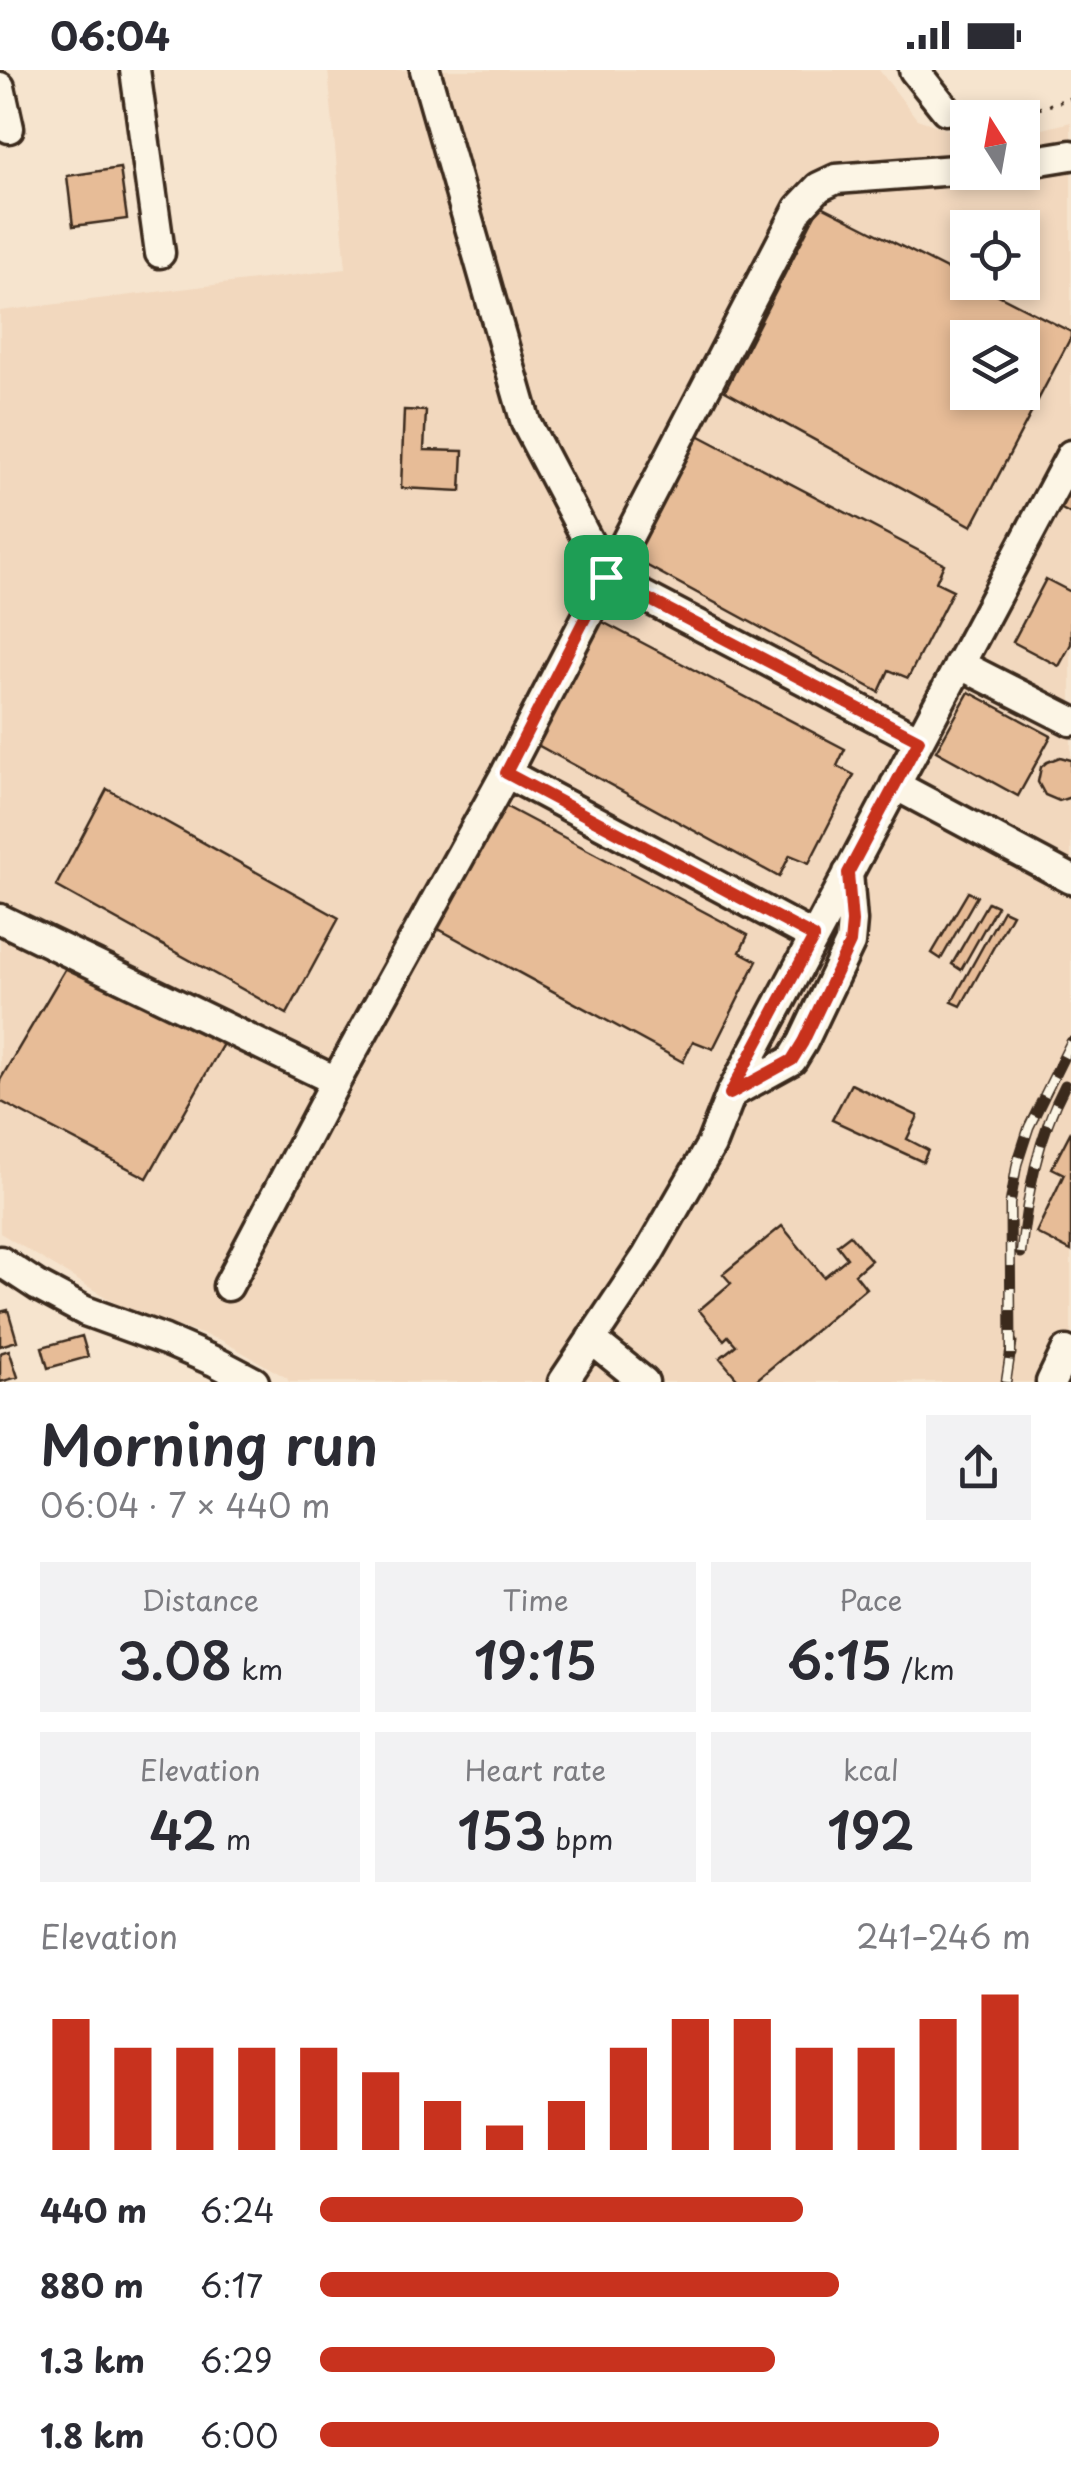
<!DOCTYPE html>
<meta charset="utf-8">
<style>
body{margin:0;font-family:"Playpen Sans",sans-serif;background:#f2f2f3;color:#2b2b33;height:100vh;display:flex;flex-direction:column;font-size:38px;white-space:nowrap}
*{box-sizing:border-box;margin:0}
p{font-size:32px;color:#7c7c81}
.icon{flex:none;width:55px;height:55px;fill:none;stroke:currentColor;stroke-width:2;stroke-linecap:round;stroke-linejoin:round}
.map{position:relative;height:1312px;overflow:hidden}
.sheet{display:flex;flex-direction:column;background:#fff;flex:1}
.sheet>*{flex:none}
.needle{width:65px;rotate:349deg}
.tools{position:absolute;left:950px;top:30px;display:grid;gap:20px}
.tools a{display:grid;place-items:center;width:90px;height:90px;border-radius:0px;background:#fff;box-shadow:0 5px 15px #0003;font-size:50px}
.pin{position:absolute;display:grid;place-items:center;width:85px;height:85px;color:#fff;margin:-42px;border-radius:20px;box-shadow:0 5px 15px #0006}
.round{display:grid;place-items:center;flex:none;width:105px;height:105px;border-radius:0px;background:#f2f2f3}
.summary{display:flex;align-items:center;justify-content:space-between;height:170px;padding:0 40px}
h1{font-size:55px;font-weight:600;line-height:75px}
.figures{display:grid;grid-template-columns:repeat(3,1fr);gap:15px;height:170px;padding:10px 40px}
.figures div{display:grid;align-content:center;border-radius:0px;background:#f2f2f3;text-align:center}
.figures b{font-size:50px;font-weight:600}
.figures small{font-size:28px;font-weight:400}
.figures p{font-size:28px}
.chart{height:280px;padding:20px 40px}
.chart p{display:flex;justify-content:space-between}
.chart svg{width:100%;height:180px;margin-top:10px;stroke:#c8321e;stroke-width:6}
ul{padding:0 40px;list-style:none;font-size:32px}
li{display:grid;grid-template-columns:160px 120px 1fr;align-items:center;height:75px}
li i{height:25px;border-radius:12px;background:#c8321e}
.status{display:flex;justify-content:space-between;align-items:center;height:70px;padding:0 50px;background:#fff;direction:ltr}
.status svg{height:28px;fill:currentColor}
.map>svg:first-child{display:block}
</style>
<div class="status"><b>06:04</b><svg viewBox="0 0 49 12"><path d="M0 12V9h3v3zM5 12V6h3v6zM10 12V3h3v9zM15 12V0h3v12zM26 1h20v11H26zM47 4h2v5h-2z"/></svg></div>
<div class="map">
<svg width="1071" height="1312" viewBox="0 0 1071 1312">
<rect width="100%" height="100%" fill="#f6e4ce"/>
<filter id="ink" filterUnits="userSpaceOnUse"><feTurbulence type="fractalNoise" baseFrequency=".01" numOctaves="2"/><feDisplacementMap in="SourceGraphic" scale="20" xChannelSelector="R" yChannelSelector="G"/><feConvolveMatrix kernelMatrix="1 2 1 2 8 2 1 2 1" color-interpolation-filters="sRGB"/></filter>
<g filter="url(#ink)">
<path fill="#f2d8be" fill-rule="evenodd" d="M328,0H879L917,49L967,66L968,102H1022L1023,64L1071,52V1312H289L287,1308L221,1270L130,1242L0,1163V241L346,199ZM968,158H1022V212H968ZM968,268H1022V322H968Z"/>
<path fill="#e7bc97" stroke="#3b2a1e" stroke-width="2.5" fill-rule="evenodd" d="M120,98L127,149L73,156L67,106Z
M820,135L968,210V212H973L1071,262V267L972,456L725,321ZM968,268H1022V322H968Z
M404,340L426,341L424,380L463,381L461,421L401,418Z
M696,364L944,494L936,512L953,520L908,608L889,600L879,622L631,487Z
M1071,415V444L1058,437Z
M1046,509L1071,522V574L1059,596L1013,572Z
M597,549L845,679L837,696L854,705L809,793L790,785L779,807L532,672Z
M969,622L1051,666L1018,726L936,681Z
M1060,687L1071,690V727L1059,731L1045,725L1038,712L1041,697L1047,692Z
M107,719L339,848L287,944L56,816Z
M501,734L748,865L740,882L757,891L713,979L693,971L683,992L435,857Z
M968,822L977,826L941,889L932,883Z
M988,832L997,836L961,900L952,894Z
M1003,840L1012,844L961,936L952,932Z
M70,891L224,972L147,1108L0,1031V1010Z
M851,1014L918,1046L907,1069L928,1080L923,1092L832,1050Z
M1071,1061V1181L1036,1163L1064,1104L1052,1098Z
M782,1156L824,1207L847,1188L837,1175L850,1165L871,1190L855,1204L866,1218L754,1312H740L720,1288L736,1275L728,1266L724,1270L699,1240L731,1213L723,1204Z
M8,1240L17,1271L0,1276V1242Z
M82,1266L88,1287L48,1298L42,1277Z
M9,1280L18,1307L0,1312V1283Z"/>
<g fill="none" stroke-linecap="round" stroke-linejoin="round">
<g stroke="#3b2a1e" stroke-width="35">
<path id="minor" d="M135,0L160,183
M425,0L526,353L607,507L919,670
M914,0L946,40
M0,17L9,58
M1022,93L1071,85
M959,594L1071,651
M506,703L814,867
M895,715L1071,809
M0,849L336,1011
M732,1023L792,990L803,972L850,873L852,851L848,803
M0,1191L38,1216L85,1241L165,1270L216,1292L254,1312
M228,1216L336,1011L506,703L799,138L819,117L836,109L968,99
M591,1269L644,1312
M563,1312L647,1186L711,1075L731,1024L1071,385
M1051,1312L1066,1281"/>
</g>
<path stroke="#3b2a1e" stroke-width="4" stroke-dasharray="2.5 8" stroke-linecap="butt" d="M1009,48L1071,28"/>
<use href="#minor" stroke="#fcf5e5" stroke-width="28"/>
<g stroke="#3b2a1e" stroke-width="11">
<path id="rail" d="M1021,1183C1027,1125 1038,1066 1065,1015
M1011,1284L1010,1134L1017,1094L1029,1057L1071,972
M1006,1312L1012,1272"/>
</g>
<use href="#rail" stroke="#fcf5e5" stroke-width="8" stroke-dasharray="22" stroke-linecap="butt"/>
</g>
</g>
<g fill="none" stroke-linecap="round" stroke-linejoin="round" filter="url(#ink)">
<g stroke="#fff" stroke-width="20">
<path id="route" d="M606,507L919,670L848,803L852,852L850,873L803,972L792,990L730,1024L814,867L506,703Z"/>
</g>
<use href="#route" stroke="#c8321e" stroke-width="12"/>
</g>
</svg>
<div class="tools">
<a><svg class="needle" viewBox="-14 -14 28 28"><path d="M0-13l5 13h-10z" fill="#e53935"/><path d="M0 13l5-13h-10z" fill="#7c7c81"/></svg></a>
<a><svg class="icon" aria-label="locate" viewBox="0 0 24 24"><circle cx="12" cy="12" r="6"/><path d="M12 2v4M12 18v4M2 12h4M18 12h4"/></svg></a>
<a><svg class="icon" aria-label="layers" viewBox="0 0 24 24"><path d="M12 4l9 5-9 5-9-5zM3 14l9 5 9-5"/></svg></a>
</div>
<div class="pin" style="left:606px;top:507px;background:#1e9e55"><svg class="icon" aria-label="arrive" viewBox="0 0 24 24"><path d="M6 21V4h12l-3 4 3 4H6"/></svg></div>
</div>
<section class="sheet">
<div class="summary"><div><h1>Morning run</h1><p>06:04 · 7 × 440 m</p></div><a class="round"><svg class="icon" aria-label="share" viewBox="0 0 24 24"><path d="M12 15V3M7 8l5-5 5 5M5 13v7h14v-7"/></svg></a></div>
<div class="figures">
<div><p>Distance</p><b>3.08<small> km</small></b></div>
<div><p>Time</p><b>19:15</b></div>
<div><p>Pace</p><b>6:15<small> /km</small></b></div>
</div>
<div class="figures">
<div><p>Elevation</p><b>42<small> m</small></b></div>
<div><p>Heart rate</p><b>153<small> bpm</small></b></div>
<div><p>kcal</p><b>192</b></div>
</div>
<div class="chart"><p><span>Elevation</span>241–246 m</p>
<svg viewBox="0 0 160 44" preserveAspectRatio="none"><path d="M5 44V12M15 44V19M25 44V19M35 44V19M45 44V19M55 44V25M65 44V32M75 44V38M85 44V32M95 44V19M105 44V12M115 44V12M125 44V19M135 44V19M145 44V12M155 44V6"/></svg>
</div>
<ul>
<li><b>440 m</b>6:24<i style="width:68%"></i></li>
<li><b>880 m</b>6:17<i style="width:73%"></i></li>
<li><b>1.3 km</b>6:29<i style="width:64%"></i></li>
<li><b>1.8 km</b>6:00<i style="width:87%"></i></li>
</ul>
</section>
